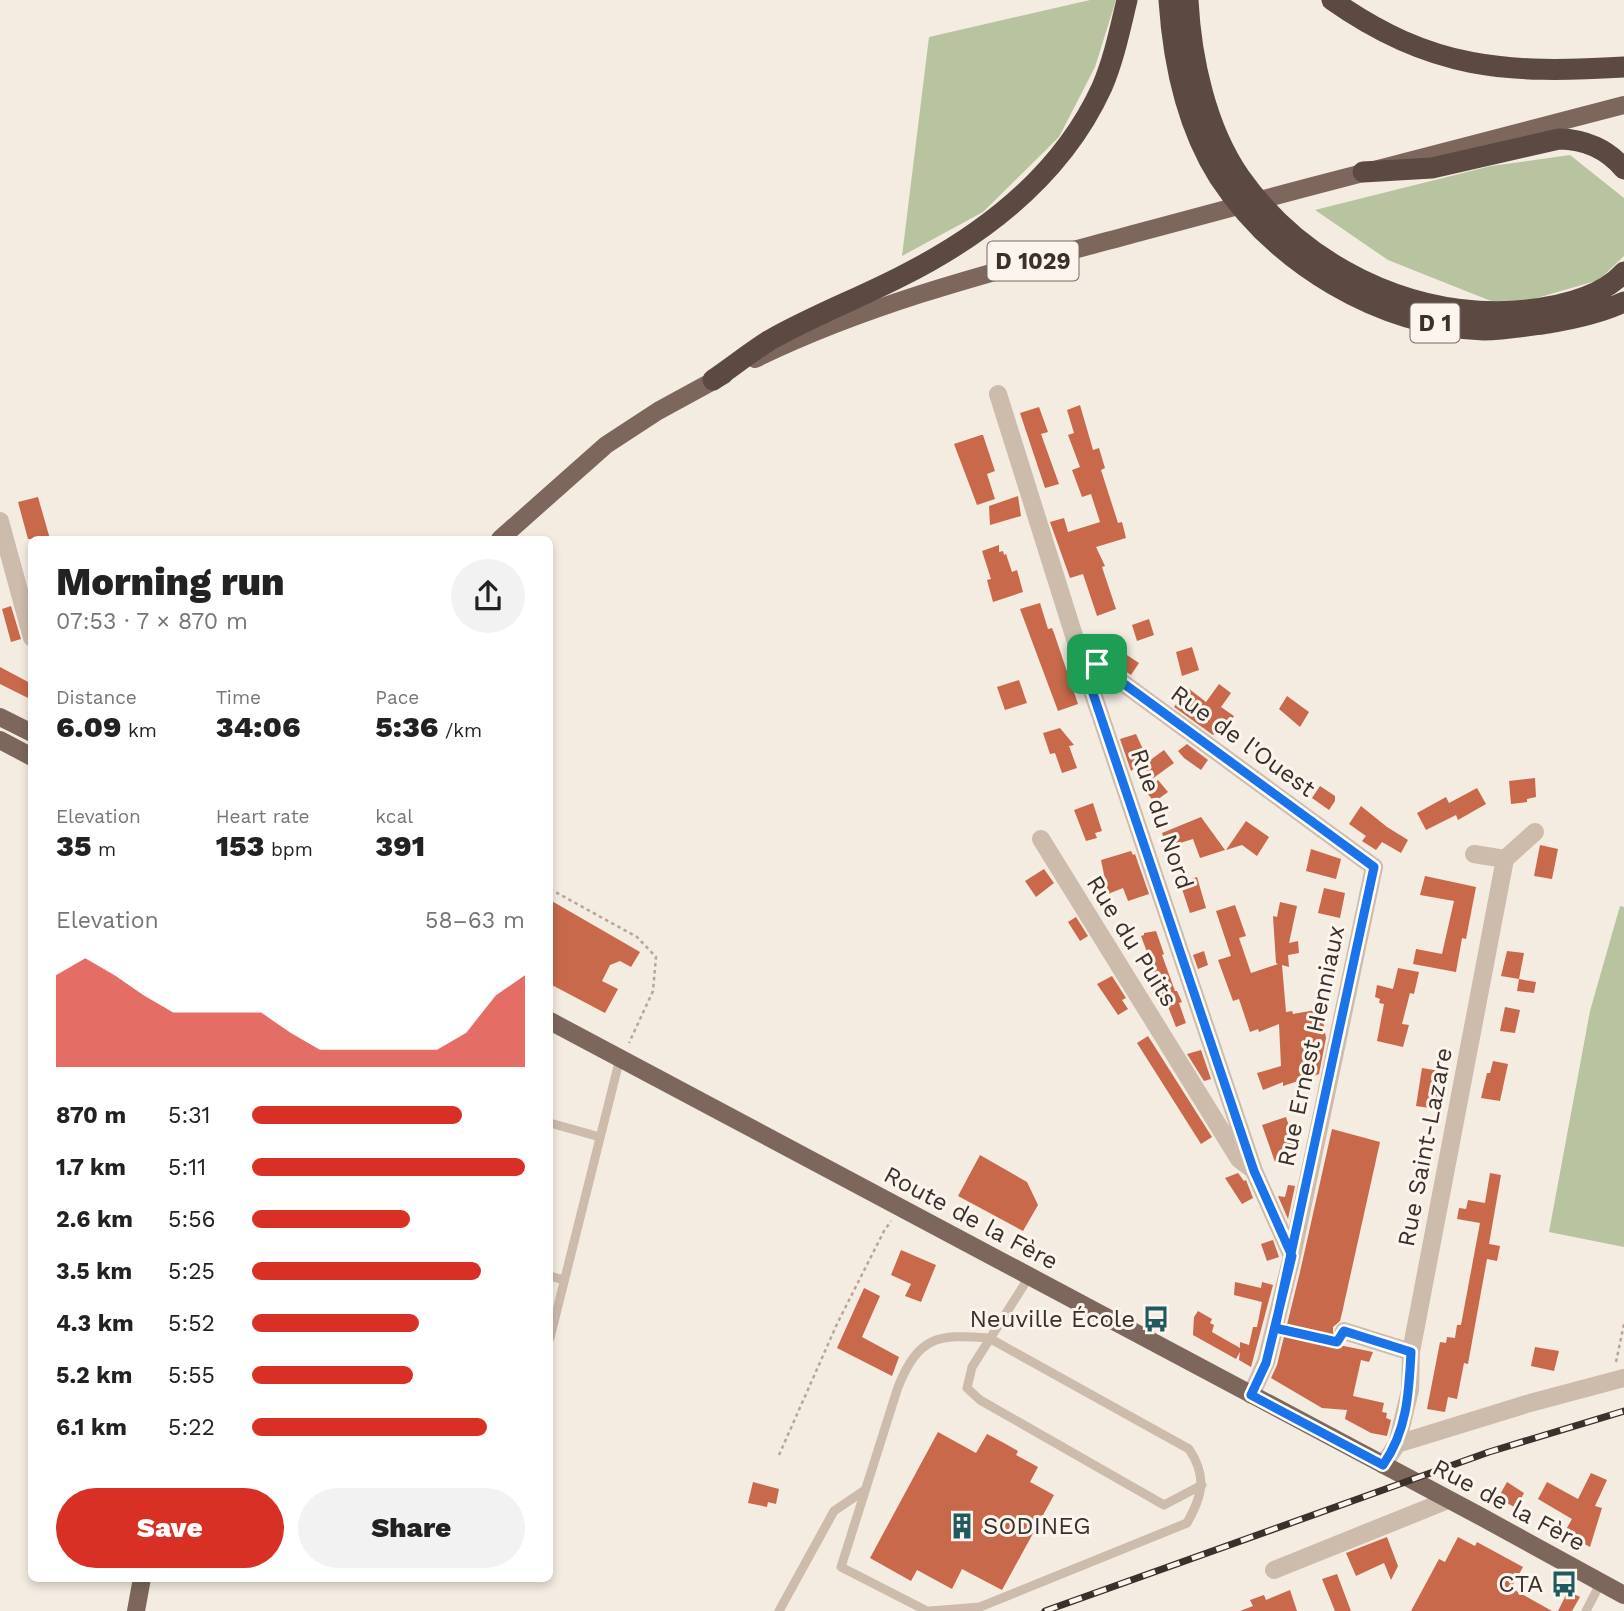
<!DOCTYPE html>
<meta charset="utf-8">
<style>
body{margin:0;font-family:"Work Sans",sans-serif;background:#f2f2f2;color:#222;height:100vh;display:flex;flex-direction:column;font-size:26px;white-space:nowrap}
*{box-sizing:border-box;margin:0}
p{font-size:23px;color:#767676}
.icon{flex:none;width:38px;height:38px;fill:none;stroke:currentColor;stroke-width:2;stroke-linecap:round;stroke-linejoin:round}
.map{position:relative;flex:1;overflow:hidden}
.drawer{position:absolute;left:28px;top:536px;width:525px;height:1046px;display:flex;flex-direction:column;background:#fff;border-radius:10px;box-shadow:0 4px 10px #0003}
.drawer>*{flex:none}
.pin{position:absolute;display:grid;place-items:center;width:60px;height:60px;color:#fff;margin:-30px;border-radius:14px;box-shadow:0 4px 10px #0006}
.round{display:grid;place-items:center;flex:none;width:74px;height:74px;border-radius:37px;background:#f2f2f2}
.overview{display:flex;align-items:center;justify-content:space-between;height:119px;padding:0 28px}
h1{font-size:38px;font-weight:800;line-height:52px}
.figures{display:grid;grid-template-columns:repeat(3,1fr);gap:10px;height:119px;padding:7px 28px}
.figures div{display:grid;align-content:center}
.figures b{font-size:30px;font-weight:800}
.figures small{font-size:19px;font-weight:400}
.figures p{font-size:19px}
.chart{height:196px;padding:14px 28px}
.chart p{display:flex;justify-content:space-between}
.chart svg{width:100%;height:126px;margin-top:7px;fill:#d93025;opacity:.7}
.cta{display:flex;gap:14px;margin-top:auto;padding:14px 28px}
.cta a{flex:1;height:80px;border-radius:42px;background:#d93025;color:#fff;font-size:28px;font-weight:800;line-height:80px;text-align:center}
.cta a+a{background:#f2f2f2;color:#222}
ul{padding:0 28px;list-style:none;font-size:23px}
li{display:grid;grid-template-columns:112px 84px 1fr;align-items:center;height:52px}
li i{height:18px;border-radius:9px;background:#d93025}
.map>svg:first-child{display:block}
</style>
<div class="map">
<svg width="1624" height="1611" viewBox="0 0 1624 1611">
<rect width="100%" height="100%" fill="#f4ebe1"/>
<path fill="#b8c4a0" d="M1090,0H1116L1095,67L1059,137L983,212L902,256L929,37Z
M1570,155L1624,198V256L1599,280L1506,307L1388,260L1315,210L1491,166Z
M1620,906L1624,907V1247L1549,1232L1590,1011Z"/>
<path fill="#c8694b" d="M1080,405L1093,450L1099,448L1105,468L1101,470L1118,523L1122,522L1126,538L1096,547L1105,566L1102,567L1116,609L1097,616L1083,574L1070,578L1050,522L1064,518L1068,532L1100,522L1091,494L1082,497L1072,470L1080,467L1068,435L1074,433L1067,410Z
M1039,407L1048,432L1041,434L1059,484L1045,488L1020,413Z
M981,435H983L995,471L987,474L995,499L977,505L954,444Z
M1018,496L1021,516L990,525L989,506Z
M38,497L50,539H28L18,502Z
M999,545V552L1003,551L1004,555L1006,554L1012,572L1017,570L1023,592L993,602L987,580L991,579L982,551Z
M1040,603L1048,629L1052,628L1054,633L1078,704L1058,711L1020,609Z
M11,606L21,639L11,642L2,609Z
M1149,619L1154,635L1137,641L1132,625Z
M1107,642L1139,663L1131,675L1099,653Z
M1192,647L1199,670L1182,676L1176,652Z
M0,667L32,684V700L0,684Z
M1019,680L1027,703L1005,710L997,687Z
M1219,684L1231,693L1221,707L1234,716L1220,736L1216,733L1213,735L1174,707L1188,688L1206,702Z
M1287,696L1309,712L1300,727L1279,709Z
M1060,728L1074,745L1069,746L1077,768L1062,773L1055,753L1050,754L1043,733Z
M1136,734L1147,758L1131,771L1120,739Z
M1187,744L1208,760L1201,770L1184,758L1178,751Z
M1164,750L1174,763L1152,779L1142,766Z
M1535,778L1536,797L1527,799V802L1511,804L1509,781Z
M1158,780L1168,792L1154,802L1145,790Z
M1320,786L1335,796V801L1329,810L1312,798Z
M1477,788L1486,804L1458,820L1456,815L1426,830L1417,813L1446,797L1449,803Z
M1093,803L1102,831L1095,833L1097,838L1086,841L1074,810Z
M1361,806L1387,827L1408,840L1401,853L1382,842L1376,850L1362,841L1366,836L1349,824Z
M1201,817L1225,850L1200,858L1193,839L1167,847L1162,833Z
M1246,821L1269,837L1257,856L1242,845L1226,850Z
M1540,845L1558,849L1552,879L1534,876Z
M1311,849L1341,859L1336,879L1306,871Z
M1131,851L1133,855L1135,854L1149,894L1128,901L1123,888L1108,894L1101,860Z
M1044,869L1054,883L1036,897L1025,881Z
M1425,876L1476,887L1466,939L1462,938L1456,972L1413,964L1416,949L1442,954L1454,901L1420,895Z
M1197,877L1206,908L1190,913L1180,883Z
M1324,888L1345,893L1340,918L1318,913Z
M550,900L640,952L631,967L620,961L610,965L602,981L618,989L605,1013L550,984Z
M1280,902L1297,906L1289,943L1298,941L1299,953L1288,955L1289,967L1282,965L1286,1012L1292,1011L1293,1014L1321,1009L1326,1038L1319,1074L1283,1086V1082L1263,1090L1257,1073L1281,1066L1279,1024L1259,1032L1258,1029L1250,1032L1239,999L1233,1001L1218,960L1231,956L1216,911L1235,905L1246,936L1239,938L1251,973L1278,964L1276,963L1273,916L1277,917Z
M1076,917L1088,936L1080,941L1068,922Z
M1156,931L1164,954L1162,955L1175,991H1177L1182,1002L1179,1003L1186,1023L1176,1027L1167,1004L1161,1007L1150,978L1156,976L1141,936L1144,935V933Z
M1204,951L1208,965L1198,969L1193,955Z
M1507,951L1524,953L1519,979L1501,976Z
M1398,968L1419,972L1414,994L1410,993L1402,1024L1409,1025L1403,1047L1377,1041L1384,1004L1379,1003L1380,999L1375,997L1377,985L1393,989Z
M1112,976L1126,998L1122,1000L1128,1009L1118,1015L1097,984Z
M1519,979L1536,982L1534,993L1517,991Z
M1505,1007L1520,1010L1515,1033L1500,1031Z
M1148,1036L1212,1137L1201,1144L1137,1043Z
M1201,1050L1211,1079L1204,1081L1187,1054Z
M1493,1061L1508,1064L1500,1101L1481,1098L1487,1073H1490Z
M1422,1068L1440,1071L1436,1109L1416,1106Z
M1286,1117L1298,1154L1275,1162L1262,1125Z
M1332,1129L1380,1142L1342,1313L1340,1321L1333,1327V1333L1336,1339L1334,1344L1373,1352L1369,1362L1361,1360L1353,1396L1384,1403L1382,1412L1387,1413L1386,1418L1391,1420L1387,1436L1371,1433L1345,1419L1347,1410L1322,1408L1271,1378L1277,1365L1300,1272Z
M980,1155L1027,1182L1038,1205L1023,1231L958,1196Z
M1238,1173L1244,1181L1246,1180L1253,1198L1242,1204L1225,1178Z
M1490,1173L1501,1175L1489,1244L1500,1246L1497,1261L1487,1259L1468,1364L1464,1363L1457,1399L1448,1397L1445,1412L1427,1409L1440,1342L1446,1343L1447,1337L1455,1338L1457,1325H1461L1480,1223L1457,1219L1459,1208L1466,1209L1468,1200L1485,1203Z
M1288,1185L1295,1186L1288,1219L1278,1196L1285,1197Z
M1273,1240L1279,1257L1267,1261L1261,1244Z
M901,1250L936,1265L921,1302L905,1296L911,1284L891,1275Z
M1235,1282L1261,1288L1262,1282L1273,1285L1251,1367L1239,1360L1240,1352L1236,1359L1193,1335L1194,1317L1198,1311L1212,1319L1210,1323L1214,1325L1212,1332L1240,1348V1342L1249,1345L1253,1327H1257L1262,1302L1234,1295Z
M864,1288L880,1296L862,1337L899,1357L892,1376L837,1348Z
M1535,1347L1559,1351L1554,1371L1531,1366Z
M938,1432L976,1453L987,1434L1004,1443L1018,1451L1016,1455L1038,1467L1030,1482L1054,1495L1002,1590L962,1569L952,1589L917,1570L911,1581L870,1558Z
M1591,1473L1607,1480L1595,1506L1602,1508L1590,1547L1564,1533L1572,1519L1538,1499L1547,1482L1578,1499Z
M753,1482L779,1489L776,1504L768,1502L767,1507L748,1503Z
M1507,1482L1524,1493L1516,1508L1498,1498Z
M1387,1537L1398,1566L1391,1580L1384,1563L1356,1576L1346,1553Z
M1458,1537L1475,1546L1477,1542L1523,1567L1511,1588L1552,1611H1411L1439,1559L1445,1562Z
M1337,1574L1351,1611H1335L1322,1579Z
M1290,1590L1297,1611H1240L1253,1606L1250,1600L1264,1595L1266,1600Z
M1568,1591L1580,1597L1572,1611H1558Z"/>
<g fill="none" stroke-linecap="round" stroke-linejoin="round">
<path stroke="#b9a596" stroke-width="2.5" stroke-dasharray="3.5 3.5" stroke-linecap="butt" d="M550,889L637,937L656,957L653,991L629,1043
M1288,1331L1330,1341
M1616,1362L1624,1324
M779,1455L837,1324L884,1231L891,1221"/>
<path stroke="#cdbbac" stroke-width="9" d="M550,1123L600,1137
M550,1276L564,1280
M1029,1277L972,1367L967,1388L980,1400L1164,1505L1202,1485
M550,1338L620,1058
M779,1611L834,1511L865,1490
M927,1611L841,1567L898,1387C919,1336 937,1334 989,1338L1189,1449C1207,1476 1203,1495 1187,1523L980,1607L930,1611
M1586,1611L1601,1582"/>
<path stroke="#cdbbac" stroke-width="18" d="M998,394L1081,658L1254,1171L1292,1256
M0,521L32,638
M1081,658L1097,664L1374,867L1292,1256L1266,1362L1251,1395
M1041,839L1239,1159L1251,1168
M1474,854L1505,859L1535,832
M1344,1331L1411,1352
M1397,1444L1530,1403L1624,1378
M1383,1465L1397,1444L1410,1390L1411,1352L1505,859
M1274,1570L1448,1500"/>
<path stroke="#7d675c" stroke-width="18" d="M755,359C876,300 1008,268 1137,233C1299,189 1461,147 1624,105
M500,539L606,445L658,411L724,375
M0,717L32,733
M0,740L32,757
M550,1021L1478,1515L1624,1595
M136,1611L142,1578"/>
<path stroke="#5c4a42" stroke-width="21" d="M1169,0C1173,61 1186,125 1219,177C1276,264 1379,326 1484,330C1505,330 1527,326 1548,323C1573,319 1600,313 1624,302
M1188,0C1191,59 1206,128 1240,177C1302,265 1409,318 1516,311C1552,308 1599,300 1624,272
M1332,0C1431,70 1507,74 1624,67
M1363,172L1432,168L1559,139C1585,139 1608,150 1624,169
M713,380C732,367 751,352 770,340C812,316 857,299 900,277C984,235 1062,175 1102,87C1114,59 1120,29 1127,0"/>
<g stroke="#3b302b" stroke-width="7">
<path id="rail" d="M1045,1611L1489,1452L1624,1411"/>
</g>
<use href="#rail" stroke="#fbf5ee" stroke-width="4.5" stroke-dasharray="13" stroke-linecap="butt"/>
</g>
<g fill="none" stroke-linecap="round" stroke-linejoin="round">
<g stroke="#fff" stroke-width="14">
<path id="route" d="M1097,664L1081,658L1254,1171L1292,1256L1266,1363L1251,1395L1383,1465C1407,1431 1409,1393 1411,1352L1344,1331L1337,1342L1275,1328L1374,867L1097,664"/>
</g>
<use href="#route" stroke="#1a73e8" stroke-width="9"/>
</g>
<defs>
<g id="bus-bare" transform="scale(2.1)"><path d="M-5-6H5V4H4V6H2V4H-2V6H-4V4H-5ZM-3.5-4V0h7V-4ZM-3.5 1.2v1.5H-2V1.2ZM2 1.2v1.5H3.5V1.2Z" fill="#1f5a5e" stroke="#fbf5ee" stroke-width="2.5" paint-order="stroke"/></g>
<g id="building-bare" transform="scale(2.1)"><path d="M-4-6H4V6H1V3H-1V6H-4ZM-2.5-4.3h1.7v1.8h-1.7ZM.8-4.3h1.7v1.8H.8ZM-2.5-1h1.7V.8h-1.7ZM.8-1h1.7V.8H.8Z" fill="#1f5a5e" stroke="#fbf5ee" stroke-width="2.5" paint-order="stroke"/></g>
</defs>
<g fill-rule="evenodd">
<use href="#bus-bare" x="1156" y="1319"/>
<use href="#building-bare" x="962" y="1526"/>
<use href="#bus-bare" x="1564" y="1584"/>
</g>
<g text-anchor="middle" dominant-baseline="central" stroke-width="6" stroke-linejoin="round" paint-order="stroke">
<g fill="#fbf5ee" stroke="#756b66" stroke-width="2">
<rect x="987.5" y="241.5" width="91" height="39" rx="5"/>
<rect x="1410.5" y="303.5" width="49" height="39" rx="5"/>
</g>
<g font-size="23" font-weight="bold" fill="#3b302b">
<text x="1033" y="261">D 1029</text>
<text x="1435" y="323">D 1</text>
</g>
<g font-size="24" fill="#3b302b" stroke="#fbf5ee">
<text transform="translate(1243 741) rotate(36)">Rue de l'Ouest</text>
<text transform="translate(1162 819) rotate(71)">Rue du Nord</text>
<text transform="translate(1132 941) rotate(58)">Rue du Puits</text>
<text transform="translate(1311 1046) rotate(-78)">Rue Ernest Henniaux</text>
<text transform="translate(1425 1147) rotate(-79)">Rue Saint-Lazare</text>
<text transform="translate(971 1218) rotate(28)">Route de la Fère</text>
<text transform="translate(1509 1505) rotate(28)">Rue de la Fère</text>
</g>
<g font-size="24" fill="#3b302b" stroke="#fbf5ee" text-anchor="end">
<text x="1135" y="1319">Neuville École</text>
<text x="983" y="1526" text-anchor="start">SODINEG</text>
<text x="1543" y="1584">CTA</text>
</g>
</g>
</svg>
<div class="pin" style="left:1097px;top:664px;background:#1e9e55"><svg class="icon" aria-label="arrive" viewBox="0 0 24 24"><path d="M6 21V4h12l-3 4 3 4H6"/></svg></div>
<section class="drawer">
<div class="overview"><div><h1>Morning run</h1><p>07:53 · 7 × 870 m</p></div><a class="round"><svg class="icon" aria-label="share" viewBox="0 0 24 24"><path d="M12 15V3M7 8l5-5 5 5M5 13v7h14v-7"/></svg></a></div>
<div class="figures">
<div><p>Distance</p><b>6.09<small> km</small></b></div>
<div><p>Time</p><b>34:06</b></div>
<div><p>Pace</p><b>5:36<small> /km</small></b></div>
</div>
<div class="figures">
<div><p>Elevation</p><b>35<small> m</small></b></div>
<div><p>Heart rate</p><b>153<small> bpm</small></b></div>
<div><p>kcal</p><b>391</b></div>
</div>
<div class="chart"><p><span>Elevation</span>58–63 m</p>
<svg viewBox="0 0 160 44" preserveAspectRatio="none"><path d="M0 44V12L10 6L20 12L30 19L40 25L50 25L60 25L70 25L80 32L90 38L100 38L110 38L120 38L130 38L140 32L150 19L160 12V44z"/></svg>
</div>
<ul>
<li><b>870 m</b>5:31<i style="width:77%"></i></li>
<li><b>1.7 km</b>5:11<i style="width:100%"></i></li>
<li><b>2.6 km</b>5:56<i style="width:58%"></i></li>
<li><b>3.5 km</b>5:25<i style="width:84%"></i></li>
<li><b>4.3 km</b>5:52<i style="width:61%"></i></li>
<li><b>5.2 km</b>5:55<i style="width:59%"></i></li>
<li><b>6.1 km</b>5:22<i style="width:86%"></i></li>
</ul>
<div class="cta"><a>Save</a><a>Share</a></div>
</section>
</div>
